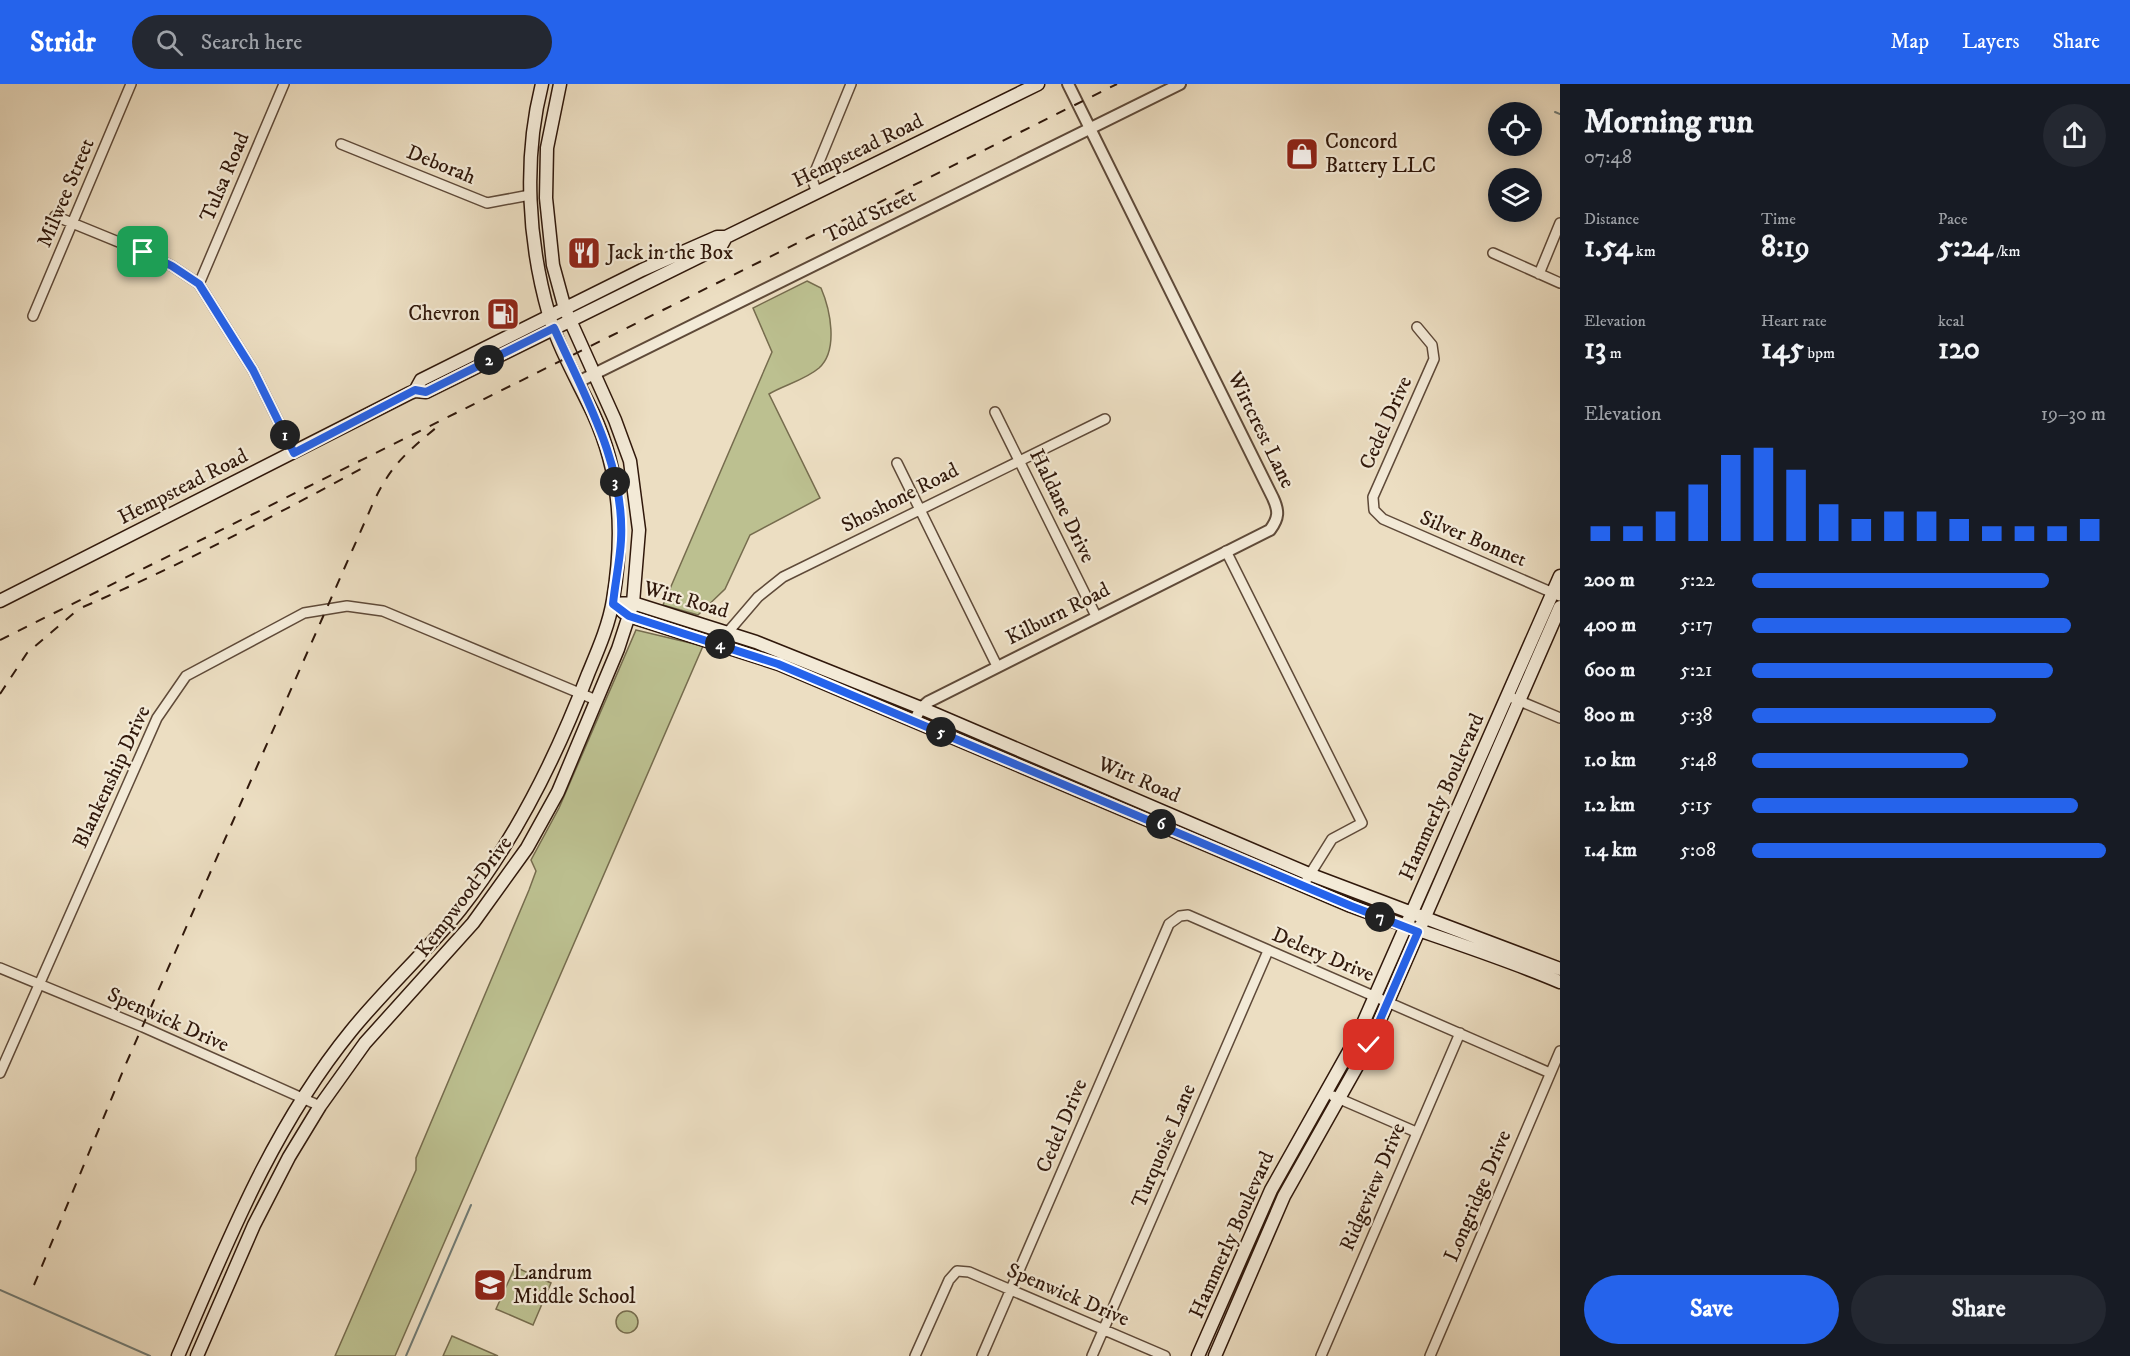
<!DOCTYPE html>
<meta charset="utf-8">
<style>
body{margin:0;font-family:"IM FELL DW Pica",serif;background:#242831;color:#f1f3f6;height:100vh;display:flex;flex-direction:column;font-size:22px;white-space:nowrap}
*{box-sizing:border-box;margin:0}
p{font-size:20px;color:#9ea1a6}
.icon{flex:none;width:33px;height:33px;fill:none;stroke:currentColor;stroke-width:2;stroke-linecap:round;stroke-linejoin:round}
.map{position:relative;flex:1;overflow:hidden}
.sheet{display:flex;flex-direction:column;background:#171b24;width:570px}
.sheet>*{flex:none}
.fabs{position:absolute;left:1488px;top:18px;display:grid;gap:12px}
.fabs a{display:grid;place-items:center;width:54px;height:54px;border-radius:50%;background:#171b24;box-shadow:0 3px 15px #0003;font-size:30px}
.pin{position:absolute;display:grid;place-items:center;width:51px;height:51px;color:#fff;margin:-26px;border-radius:12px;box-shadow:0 3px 9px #0006}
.km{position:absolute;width:30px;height:30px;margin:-15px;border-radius:50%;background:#222;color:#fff;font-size:16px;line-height:30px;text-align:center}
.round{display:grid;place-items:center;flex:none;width:63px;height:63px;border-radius:32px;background:#242831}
.headline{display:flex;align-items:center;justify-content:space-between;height:102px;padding:0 24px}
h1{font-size:33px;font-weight:700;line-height:45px}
.figures{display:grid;grid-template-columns:repeat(3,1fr);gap:9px;height:102px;padding:6px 24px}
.figures div{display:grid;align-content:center}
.figures b{font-size:30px;font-weight:700}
.figures small{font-size:16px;font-weight:400}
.figures p{font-size:16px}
.chart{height:168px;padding:12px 24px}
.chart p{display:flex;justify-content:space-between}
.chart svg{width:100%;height:108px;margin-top:6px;stroke:#2563eb;stroke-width:6}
.cta{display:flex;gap:12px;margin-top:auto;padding:12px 24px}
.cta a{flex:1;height:69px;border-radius:36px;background:#2563eb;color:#fff;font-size:24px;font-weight:700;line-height:69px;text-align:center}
.cta a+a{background:#242831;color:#f1f3f6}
ul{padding:0 24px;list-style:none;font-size:20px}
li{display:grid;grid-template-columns:96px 72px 1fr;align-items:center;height:45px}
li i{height:15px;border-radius:8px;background:#2563eb}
header{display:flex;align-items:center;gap:36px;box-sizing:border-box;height:84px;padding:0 30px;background:#2563eb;color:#fff}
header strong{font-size:28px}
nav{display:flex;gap:33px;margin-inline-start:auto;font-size:21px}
.search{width:420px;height:54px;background:#242831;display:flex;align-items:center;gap:15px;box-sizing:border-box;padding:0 21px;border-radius:33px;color:#9ea1a6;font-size:22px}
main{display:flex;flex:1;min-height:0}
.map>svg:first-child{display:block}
</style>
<header>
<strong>Stridr</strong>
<div class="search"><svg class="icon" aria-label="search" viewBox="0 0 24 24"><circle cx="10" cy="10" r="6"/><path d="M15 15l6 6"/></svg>Search here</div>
<nav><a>Map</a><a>Layers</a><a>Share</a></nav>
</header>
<main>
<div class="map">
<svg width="1560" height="1272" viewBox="0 0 1560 1272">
<rect width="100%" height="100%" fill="#ecdec2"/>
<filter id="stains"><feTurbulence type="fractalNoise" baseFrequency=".00333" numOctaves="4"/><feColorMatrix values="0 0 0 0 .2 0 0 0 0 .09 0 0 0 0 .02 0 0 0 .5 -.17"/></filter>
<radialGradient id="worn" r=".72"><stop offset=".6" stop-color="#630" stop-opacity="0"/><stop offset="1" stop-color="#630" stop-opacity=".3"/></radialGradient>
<path fill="#bcc090" stroke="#766c4e" stroke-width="1.5" d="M807,197L821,204C830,225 839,266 819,284C805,296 784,301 769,310L820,414L750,451L725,505L698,531L663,521L772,268L753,224Z
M636,546L703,562L395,1272H335L416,1086V1074L529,806L536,787L531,776L559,724Z
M515,1183L551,1199L533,1241L496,1225Z
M616 1238a11 11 0 1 1 22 0a11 11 0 1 1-22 0Z
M452,1252L498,1272H443Z"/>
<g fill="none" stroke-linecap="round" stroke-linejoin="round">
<path stroke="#707a74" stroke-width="2" d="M1555,28L1560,30
M0,1206L150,1272
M406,1272L471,1121"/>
<g stroke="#5f4a39" stroke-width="12">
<path id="minor" d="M341,60L487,119L530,111
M817,109L812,95L851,0
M55,132L143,168L172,182L199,200L253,286L294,369
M1493,169L1560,199
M1539,190L1560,139
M199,200L284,0
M33,232L131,0
M1417,243L1432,261L1434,275L1373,413L1374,426L1383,435L1560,512
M995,328L1096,532
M897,379L997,582
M1226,467L1362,739L1332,755L1307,795
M728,548L758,513L783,493L1105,335
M1508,612L1560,634
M0,884L143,943L320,1022
M0,989L157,634L186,592L304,529L347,522L383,527L596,616
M1333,1012L1416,1048
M915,1272L949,1196L957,1187L969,1188L1165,1272
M982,1272L1169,840L1180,832L1188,831L1550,989
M1092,1272L1268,867
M1321,1272L1460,949
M1430,1272L1560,967"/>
</g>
<g stroke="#5f4a39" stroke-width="14">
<path id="tertiary" d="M578,298L1180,0
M914,637L921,624L928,618L1270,446C1279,434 1279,427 1273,414L1068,0"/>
</g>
<g stroke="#30180b" stroke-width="15">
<path id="secondary" d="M415,307L426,308L721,162L726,153L1038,0
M0,517L410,309L415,307L421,296L642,186L717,153H726
M613,520L633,519L756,558L921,624L1309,790L1560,885
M623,528L629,532L779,580L1351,822C1420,848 1492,869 1560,898
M178,1272C227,1159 272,1044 351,947C385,905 426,868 460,826C516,755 556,674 588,590C598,566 609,541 613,516C624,450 621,390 593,329C578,297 559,265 549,231C528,157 523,75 542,0
M197,1272L254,1141L289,1073L320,1022L365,959L473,839L527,764L558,708L618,565L633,519L639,446L630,377L615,336L565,225L553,181L546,114L547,64L560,0
M1198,1272L1271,1106L1357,953L1560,492
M1215,1272L1284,1112L1369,961L1560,523"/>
</g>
<use href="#minor" stroke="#f3ead7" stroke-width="9"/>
<use href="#tertiary" stroke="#f3ead7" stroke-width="10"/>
<use href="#secondary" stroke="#f3ead7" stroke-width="12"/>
<path stroke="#30180b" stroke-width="2" stroke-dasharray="10 10" stroke-linecap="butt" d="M83,523C181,481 274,432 368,381
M0,556L1117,0
M0,610L27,569L81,523
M34,1201L125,982L374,417C391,381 407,368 437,343"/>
</g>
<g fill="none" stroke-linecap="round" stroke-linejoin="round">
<g stroke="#fff" stroke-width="12">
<path id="route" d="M143,168L172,182L199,200L253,286L294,369L415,306L426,308L554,244C584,311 625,380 621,456C620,477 615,499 613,520L629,532L778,580L1351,822L1418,848L1369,961"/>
</g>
<use href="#route" stroke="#2563eb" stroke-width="8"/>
</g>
<defs>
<g id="shop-square" transform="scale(1.725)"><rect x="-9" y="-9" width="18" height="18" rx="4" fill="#8f2418" stroke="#f3ead7"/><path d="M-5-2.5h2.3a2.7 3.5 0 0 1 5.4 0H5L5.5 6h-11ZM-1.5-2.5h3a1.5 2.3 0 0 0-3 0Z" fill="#fff"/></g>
<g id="restaurant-square" transform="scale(1.725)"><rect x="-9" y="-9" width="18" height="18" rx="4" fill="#8f2418" stroke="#f3ead7"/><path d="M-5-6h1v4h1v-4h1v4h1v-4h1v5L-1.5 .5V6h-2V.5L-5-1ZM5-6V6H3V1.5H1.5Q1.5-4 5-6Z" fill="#fff"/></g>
<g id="fuel-square" transform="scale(1.725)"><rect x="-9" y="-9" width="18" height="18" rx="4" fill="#8f2418" stroke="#f3ead7"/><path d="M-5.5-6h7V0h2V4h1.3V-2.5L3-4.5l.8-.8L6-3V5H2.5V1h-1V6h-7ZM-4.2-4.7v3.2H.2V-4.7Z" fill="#fff"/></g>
<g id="school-square" transform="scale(1.725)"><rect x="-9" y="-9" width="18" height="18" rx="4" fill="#8f2418" stroke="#f3ead7"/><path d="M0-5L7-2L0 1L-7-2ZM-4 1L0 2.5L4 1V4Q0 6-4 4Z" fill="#fff"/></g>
</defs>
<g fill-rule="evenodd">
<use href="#shop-square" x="1302" y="70"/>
<use href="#restaurant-square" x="584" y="169"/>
<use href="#fuel-square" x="503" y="230"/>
<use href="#school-square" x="490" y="1201"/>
</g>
<g text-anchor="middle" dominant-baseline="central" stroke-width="4.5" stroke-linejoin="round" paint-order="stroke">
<g font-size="21" fill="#30180b" stroke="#f3ead7" text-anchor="start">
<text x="1325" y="58">Concord<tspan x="1325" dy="24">Battery LLC</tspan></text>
<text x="607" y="169">Jack in the Box</text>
<text x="480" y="230" text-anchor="end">Chevron</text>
<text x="513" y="1189">Landrum<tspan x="513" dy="24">Middle School</tspan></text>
</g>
<g font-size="21" fill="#30180b" stroke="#f3ead7">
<text transform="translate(858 67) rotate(-26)">Hempstead Road</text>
<text transform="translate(441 81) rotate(22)">Deborah</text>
<text transform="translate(225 93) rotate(-67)">Tulsa Road</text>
<text transform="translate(66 109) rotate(-67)">Milwee Street</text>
<text transform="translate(870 132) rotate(-26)">Todd Street</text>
<text transform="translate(1386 339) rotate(-66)">Cedel Drive</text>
<text transform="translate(1261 346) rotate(64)">Wirtcrest Lane</text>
<text transform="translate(183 403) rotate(-27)">Hempstead Road</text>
<text transform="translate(900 414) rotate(-27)">Shoshone Road</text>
<text transform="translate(1062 422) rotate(64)">Haldane Drive</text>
<text transform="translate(1473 455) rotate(23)">Silver Bonnet</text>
<text transform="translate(686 516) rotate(16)">Wirt Road</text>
<text transform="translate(1058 530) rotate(-27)">Kilburn Road</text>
<text transform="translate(112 693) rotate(-65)">Blankenship Drive</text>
<text transform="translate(1139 696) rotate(23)">Wirt Road</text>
<text transform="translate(1442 713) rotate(-66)">Hammerly Boulevard</text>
<text transform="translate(464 813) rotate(-53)">Kempwood Drive</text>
<text transform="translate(1323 871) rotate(23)">Delery Drive</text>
<text transform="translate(168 936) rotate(24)">Spenwick Drive</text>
<text transform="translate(1062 1042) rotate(-67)">Cedel Drive</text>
<text transform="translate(1164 1062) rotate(-67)">Turquoise Lane</text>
<text transform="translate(1373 1103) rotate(-67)">Ridgeview Drive</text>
<text transform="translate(1478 1112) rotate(-67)">Longridge Drive</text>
<text transform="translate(1232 1151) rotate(-66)">Hammerly Boulevard</text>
<text transform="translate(1068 1211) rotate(23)">Spenwick Drive</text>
</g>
</g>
<rect width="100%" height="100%" filter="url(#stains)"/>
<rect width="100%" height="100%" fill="url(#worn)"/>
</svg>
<div class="fabs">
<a><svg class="icon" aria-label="locate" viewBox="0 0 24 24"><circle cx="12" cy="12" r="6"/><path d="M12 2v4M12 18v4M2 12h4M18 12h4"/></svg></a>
<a><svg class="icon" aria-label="layers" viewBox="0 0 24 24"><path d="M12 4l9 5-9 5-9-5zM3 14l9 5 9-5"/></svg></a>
</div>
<div class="pin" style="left:143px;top:168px;background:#1e9e55"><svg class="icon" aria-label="arrive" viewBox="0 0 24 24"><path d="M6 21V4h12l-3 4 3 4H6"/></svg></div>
<div class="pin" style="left:1369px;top:961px;background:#d93025"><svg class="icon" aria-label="check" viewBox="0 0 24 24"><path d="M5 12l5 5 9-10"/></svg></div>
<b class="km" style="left:285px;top:351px">1</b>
<b class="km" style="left:489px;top:276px">2</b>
<b class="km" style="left:615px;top:398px">3</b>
<b class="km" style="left:720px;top:560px">4</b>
<b class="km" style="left:941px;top:648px">5</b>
<b class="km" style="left:1161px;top:740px">6</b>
<b class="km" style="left:1380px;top:833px">7</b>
</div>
<section class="sheet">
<div class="headline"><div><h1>Morning run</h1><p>07:48</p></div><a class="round"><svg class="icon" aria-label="share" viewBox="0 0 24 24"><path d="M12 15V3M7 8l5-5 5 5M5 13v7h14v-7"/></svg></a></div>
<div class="figures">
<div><p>Distance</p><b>1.54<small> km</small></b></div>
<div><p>Time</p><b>8:19</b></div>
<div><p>Pace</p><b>5:24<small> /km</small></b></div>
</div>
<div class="figures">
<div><p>Elevation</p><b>13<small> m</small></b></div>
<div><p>Heart rate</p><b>145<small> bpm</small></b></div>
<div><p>kcal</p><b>120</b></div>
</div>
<div class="chart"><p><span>Elevation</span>19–30 m</p>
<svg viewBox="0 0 160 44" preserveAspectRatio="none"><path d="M5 44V38M15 44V38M25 44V32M35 44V21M45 44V9M55 44V6M65 44V15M75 44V29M85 44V35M95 44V32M105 44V32M115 44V35M125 44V38M135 44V38M145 44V38M155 44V35"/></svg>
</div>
<ul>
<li><b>200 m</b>5:22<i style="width:84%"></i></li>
<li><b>400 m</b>5:17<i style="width:90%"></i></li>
<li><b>600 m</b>5:21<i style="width:85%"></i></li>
<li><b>800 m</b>5:38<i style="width:69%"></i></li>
<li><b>1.0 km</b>5:48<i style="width:61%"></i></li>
<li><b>1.2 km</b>5:15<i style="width:92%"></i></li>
<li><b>1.4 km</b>5:08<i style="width:100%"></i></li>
</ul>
<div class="cta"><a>Save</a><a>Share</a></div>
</section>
</main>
